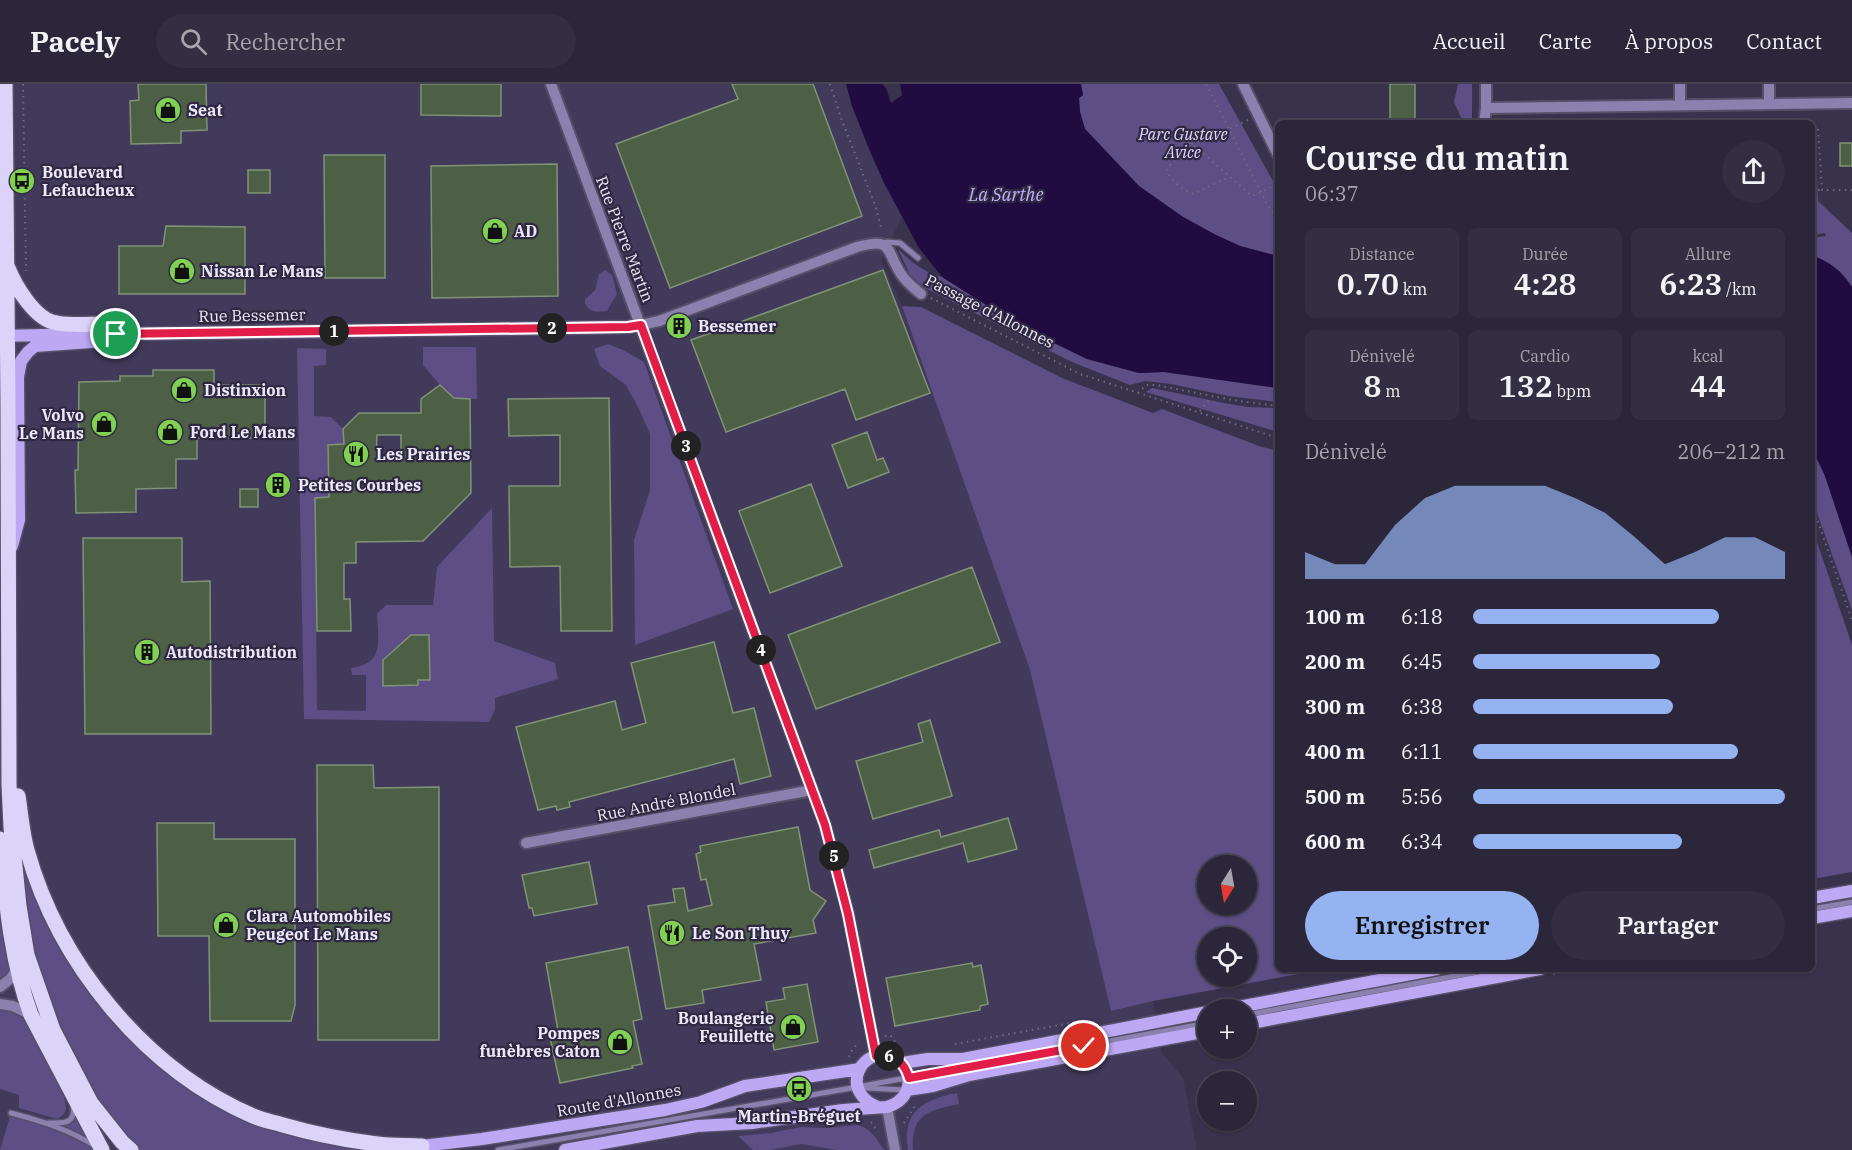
<!DOCTYPE html>
<html lang="fr">
<meta charset="utf-8">
<style>
body{margin:0;font-family:"IBM Plex Serif",serif;background:#332e41;color:#f1f3f6;height:100vh;display:flex;flex-direction:column;font-size:22px;white-space:nowrap}
*{box-sizing:border-box;margin:0}
p{font-size:20px;color:#a6a5ae}
.icon{flex:none;width:33px;height:33px;fill:none;stroke:currentColor;stroke-width:2;stroke-linecap:round;stroke-linejoin:round}
.map{position:relative;flex:1;overflow:hidden}
.drawer{position:absolute;left:1275px;top:36px;width:540px;height:852px;display:flex;flex-direction:column;background:#2b2639;border-radius:9px;box-shadow:0 2px 4px #0004,0 0 0 2px #474353}
.drawer>*{flex:none}
.needle{width:39px;rotate:191deg}
.buttons{position:absolute;left:1197px;top:771px;display:grid;gap:12px}
.buttons a{display:grid;place-items:center;width:60px;height:60px;border-radius:50%;background:#2b2639;box-shadow:0 2px 4px #0004,0 0 0 2px #474353;font-size:30px}
.pin{position:absolute;display:grid;place-items:center;width:51px;height:51px;color:#fff;margin:-26px;border:3px solid #fff;border-radius:50%;box-shadow:0 2px 6px #0007}
.km{position:absolute;width:30px;height:30px;margin:-15px;border-radius:50%;background:#222;color:#fff;font-size:16px;line-height:30px;text-align:center}
.round{display:grid;place-items:center;flex:none;width:63px;height:63px;border-radius:32px;background:#332e41}
.head{display:flex;align-items:center;justify-content:space-between;height:102px;padding:0 30px}
h1{font-size:33px;font-weight:600;line-height:45px}
.metrics{display:grid;grid-template-columns:repeat(3,1fr);gap:9px;height:102px;padding:6px 30px}
.metrics div{display:grid;align-content:center;border-radius:9px;background:#332e41;text-align:center}
.metrics b{font-size:30px;font-weight:600}
.metrics small{font-size:16px;font-weight:400}
.metrics p{font-size:16px}
.chart{height:168px;padding:12px 30px}
.chart p{display:flex;justify-content:space-between}
.chart svg{width:100%;height:108px;margin-top:6px;fill:#95b2f1;opacity:.7}
.button{display:flex;gap:12px;margin-top:auto;padding:12px 30px}
.button a{flex:1;height:69px;border-radius:36px;background:#95b2f1;color:#111;font-size:24px;font-weight:600;line-height:69px;text-align:center}
.button a+a{background:#332e41;color:#f1f3f6}
ul{padding:0 30px;list-style:none;font-size:20px}
li{display:grid;grid-template-columns:96px 72px 1fr;align-items:center;height:45px}
li i{height:15px;border-radius:8px;background:#95b2f1}
header{display:flex;align-items:center;gap:36px;box-sizing:border-box;height:84px;padding:0 30px;background:#2b2639;border-bottom:2px solid #474353}
header strong{font-size:28px}
nav{display:flex;gap:33px;margin-inline-start:auto;font-size:21px}
.search{width:420px;height:54px;background:#332e41;display:flex;align-items:center;gap:15px;box-sizing:border-box;padding:0 21px;border-radius:33px;color:#a6a5ae;font-size:22px}
.map>svg:first-child{display:block}
</style>
<header>
<strong>Pacely</strong>
<div class="search"><svg class="icon" aria-label="search" viewBox="0 0 24 24"><circle cx="10" cy="10" r="6"/><path d="M15 15l6 6"/></svg>Rechercher</div>
<nav><a>Accueil</a><a>Carte</a><a>À propos</a><a>Contact</a></nav>
</header>
<div class="map">
<svg width="1852" height="1066" viewBox="0 0 1852 1066">
<rect width="100%" height="100%" fill="#39324c"/>
<path fill="#423a5b" d="M0,0H846L852,22L869,65L902,133L881,176L902,222L1030,586L1111,926L1153,917L1162,969L1183,994L1197,1066H0Z"/>
<path fill="#5d4e85" fill-rule="evenodd" d="M1081,0H1219L1278,106V172L1240,162L1216,151L1183,133L1139,102L1085,45L1080,28L1079,14L1083,11Z
M1458,0H1472V39H1460L1462,36L1454,18Z
M1812,45H1815L1818,117L1852,149V203C1840,185 1832,180 1812,171V154L1826,152L1825,149L1812,151Z
M898,165C912,179 924,188 942,193L1021,243L1087,275L1139,289L1164,288L1278,304V318L1228,312L1171,300L1145,297L1130,301L1072,278L925,204L910,191Z
M605,186L612,191L617,210L607,227C598,228 589,229 585,219V215L595,206L599,190Z
M902,222L921,223L1062,294L1153,329L1162,325L1259,362L1278,367V885H1326L1153,917L1111,927L1030,586ZM1208,782H1246V820H1208ZM1208,854H1246V892H1208Z
M608,260L623,266L644,278L733,525L635,561L634,456L650,406V350L639,325L626,301L600,282L594,265Z
M423,263H476L477,315L454,314L440,301L423,281Z
M297,264L326,265V281L314,282V332L331,333L343,345L344,360L328,361L329,409L338,413L315,414L317,626L366,627V591H352L351,584C385,580 378,556 377,530L386,521H433L437,483L492,424L494,557L555,579L558,595L495,614V626L489,638L304,635Z
M1152,304L1224,319L1248,323L1278,324V348L1146,308Z
M1812,364L1825,392L1852,473V526L1812,415Z
M1812,443L1852,561V788L1812,795Z
M18,712L26,765L77,879L162,977L253,1032L443,1066H131L91,1019L27,871Z
M0,799L10,880L8,887L0,898Z
M0,927C8,927 16,928 22,933C32,940 69,1013 66,1025C65,1030 61,1033 57,1035L19,1024V1011L0,1005Z
M957,1009L959,1020C930,1026 910,1030 913,1066H908C901,1028 924,1015 957,1009Z
M11,1029L49,1039H64L74,1029L102,1066H0Z
M856,1041C870,1043 877,1055 884,1066H837L801,1060L771,1066H753L738,1052L771,1049L801,1043L827,1044Z"/>
<path fill="#210c42" d="M846,0H882L886,4L891,19L902,11L900,0H1081L1083,11L1079,14L1080,28L1085,45L1139,102L1183,133L1216,151L1240,162L1278,172V304L1164,288L1139,289L1087,275L1021,243L942,193L919,164L884,99L869,65L852,22Z
M1812,171C1832,180 1840,185 1852,203V473L1825,392L1812,364Z"/>
<path fill="#4d5f44" stroke="#809377" stroke-width="1.5" fill-rule="evenodd" d="M138,0H206L207,46L181,47V59L131,60L130,17L139,16Z
M421,0H501V32L421,31Z
M732,0H813L862,132L670,204L616,60L738,15Z
M1390,0H1415V39H1390Z
M1840,59H1852V82H1840Z
M324,71H385V194H325Z
M557,80L558,212L432,214L431,82Z
M248,86H270V109H248Z
M166,142L245,143V210H119V162H163Z
M883,186L930,309L856,336L845,305L726,348L691,256Z
M153,286H214V301H265V341H262V354H197V375H176V404L136,405V428L76,429L75,386H78L79,298L120,297V292H153Z
M440,301L454,314L470,315L471,409L423,457L356,458V479H344V515H350L351,547H317L315,414L329,413L328,361L344,360L343,345L359,329H421V315ZM377,351H401V376H376Z
M609,314L612,547H561L560,482L510,483L509,402H560V351L509,352L508,315Z
M867,348L877,376L883,374L889,388L848,404L832,361Z
M811,400L842,482L770,509L739,427Z
M240,405H258V423H240Z
M83,454H182V498L210,497L211,650H85Z
M972,483L1000,558L816,625L788,551Z
M411,551H429L430,596H418V601L383,602V576Z
M714,558L733,629L754,624L771,692L740,700L734,675L569,718L570,723L557,726L556,722L538,726L516,643L615,617L622,646L646,639L631,579Z
M930,636L952,712L873,735L856,677L923,658L918,640Z
M317,681H373L374,704L439,703V956H318Z
M1008,734L1017,765L968,778L963,759L874,784L869,766L939,746L941,753Z
M157,739H214V755H295V921L291,937H210L209,852H158Z
M798,743L810,806L826,817L813,836L816,849L754,860L761,896L702,906L704,919L666,925L648,822L675,818L673,805L684,804L688,827L712,821L706,795L701,796L696,770L701,768L700,762Z
M589,778L597,820L534,832L532,824H529L522,791Z
M628,863L642,935L633,937L642,980L632,982L633,984L560,999L550,954L559,952L546,879Z
M972,879L973,883L981,881L988,920L980,922V926L895,942L886,894Z
M807,900L818,958L774,966L766,918L785,915L783,904Z"/>
<g fill="none" stroke-linecap="round" stroke-linejoin="round">
<g stroke="#554f68" stroke-width="8">
<path id="lane" d="M884,159L887,158L900,159L918,174
M1812,825L1852,818
M1246,931L1493,885
M865,1004L907,1006
M11,1029C41,1037 68,1045 95,1062
M49,1039C62,1039 76,1041 73,1022
M498,1066L857,1003L1208,939"/>
</g>
<g stroke="#554f68" stroke-width="14">
<path id="street" d="M551,0L825,741L848,829L876,972
M1243,0L1278,71
M1680,0V20
M1769,20V0
M1486,24L1852,19
M1484,39L1486,24V0
M641,241L659,237L857,163C893,153 885,165 901,190C906,198 914,204 921,210
M526,759L812,706
M0,903L10,895L18,884
M0,920L13,922L31,931
M887,1023L895,1066"/>
</g>
<g stroke="#554f68" stroke-width="15">
<path id="secondary" d="M121,250L628,243L641,241
M0,252L85,250
M12,462L19,436L18,293L21,277L28,268L35,262L105,257L116,250
M1812,814L1852,807
M1812,834L1852,827
M1223,926L1437,885
M1246,940L1540,885
M902,979L928,975H963L1208,928
M907,1006L933,1002L969,991L1208,947
M413,1063L482,1055L665,1026L701,1018L745,1002L860,985
M565,1066L697,1042L752,1039L843,1026L887,1023C927,1011 905,958 872,973C866,976 862,980 859,986C852,1003 862,1017 878,1023"/>
</g>
<g stroke="#554f68" stroke-width="18">
<path id="primary" d="M5,0L8,321L9,701L11,743L19,822L27,871L53,946L91,1019L122,1058L131,1066
M8,184C15,202 36,237 57,239C73,242 90,240 105,240L116,250
M18,712C21,730 22,749 27,766C58,878 144,985 253,1032C262,1036 273,1038 283,1041C314,1050 345,1056 377,1060C392,1062 407,1061 422,1062
M0,755C6,814 10,874 31,931L102,1066"/>
</g>
<path stroke="#706a81" stroke-width="2" stroke-dasharray="1.5 4.5" stroke-linecap="butt" d="M23,0L26,187
M830,0L841,34L875,121L882,147
M1206,0L1268,122L1278,134
M1248,36L1203,57L1191,59L1252,112L1278,100
M1812,45H1818L1822,106H1852
M1191,59L1182,64L1167,85C1170,97 1183,106 1194,110L1229,93
M1812,106H1821
M931,214L1080,290L1278,354
M1138,309L1146,301H1156L1232,316L1278,322
M1200,327L1211,313
M1812,420L1852,536
M1553,890L1581,885
M885,952L890,951L896,959
M955,960L1076,938
M849,973L852,966L859,958
M871,1038L878,1048
M904,1039L917,1019"/>
<use href="#lane" stroke="#8b80ae" stroke-width="5"/>
<use href="#street" stroke="#8b80ae" stroke-width="10"/>
<use href="#secondary" stroke="#bca8f3" stroke-width="12"/>
<use href="#primary" stroke="#dcd3f9" stroke-width="15"/>
</g>
<g fill="none" stroke-linecap="round" stroke-linejoin="round">
<g stroke="#fff" stroke-width="12">
<path id="route" d="M116,250L628,243L641,241L825,741L848,830L876,972C893,969 904,977 909,994L1084,962"/>
</g>
<use href="#route" stroke="#e11d48" stroke-width="8"/>
</g>
<defs>
<g id="shop-disc" transform="scale(1.35)"><circle r="9.5" fill="#80d051" stroke="#2f2842"/><path d="M-5-2.5h2.3a2.7 3.5 0 0 1 5.4 0H5L5.5 6h-11ZM-1.5-2.5h3a1.5 2.3 0 0 0-3 0Z" fill="#111"/></g>
<g id="bus-disc" transform="scale(1.35)"><circle r="9.5" fill="#80d051" stroke="#2f2842"/><path d="M-5-6H5V4H4V6H2V4H-2V6H-4V4H-5ZM-3.5-4V0h7V-4ZM-3.5 1.2v1.5H-2V1.2ZM2 1.2v1.5H3.5V1.2Z" fill="#111"/></g>
<g id="building-disc" transform="scale(1.35)"><circle r="9.5" fill="#80d051" stroke="#2f2842"/><path d="M-4-6H4V6H1V3H-1V6H-4ZM-2.5-4.3h1.7v1.8h-1.7ZM.8-4.3h1.7v1.8H.8ZM-2.5-1h1.7V.8h-1.7ZM.8-1h1.7V.8H.8Z" fill="#111"/></g>
<g id="restaurant-disc" transform="scale(1.35)"><circle r="9.5" fill="#80d051" stroke="#2f2842"/><path d="M-5-6h1v4h1v-4h1v4h1v-4h1v5L-1.5 .5V6h-2V.5L-5-1ZM5-6V6H3V1.5H1.5Q1.5-4 5-6Z" fill="#111"/></g>
</defs>
<g fill-rule="evenodd">
<use href="#shop-disc" x="168" y="26"/>
<use href="#bus-disc" x="22" y="97"/>
<use href="#shop-disc" x="495" y="147"/>
<use href="#shop-disc" x="182" y="187"/>
<use href="#building-disc" x="679" y="242"/>
<use href="#shop-disc" x="184" y="306"/>
<use href="#shop-disc" x="104" y="340"/>
<use href="#shop-disc" x="170" y="348"/>
<use href="#restaurant-disc" x="356" y="370"/>
<use href="#building-disc" x="278" y="401"/>
<use href="#building-disc" x="147" y="568"/>
<use href="#shop-disc" x="226" y="841"/>
<use href="#restaurant-disc" x="672" y="849"/>
<use href="#shop-disc" x="793" y="943"/>
<use href="#shop-disc" x="620" y="958"/>
<use href="#bus-disc" x="799" y="1005"/>
</g>
<g text-anchor="middle" dominant-baseline="central" stroke-width="4.5" stroke-linejoin="round" paint-order="stroke">
<g font-size="16" font-weight="bold" fill="#ebe8f9" stroke="#2f2842" text-anchor="start">
<text x="188" y="26">Seat</text>
<text x="42" y="88">Boulevard<tspan x="42" dy="18">Lefaucheux</tspan></text>
<text x="514" y="147">AD</text>
<text x="201" y="187">Nissan Le Mans</text>
<text x="698" y="242">Bessemer</text>
<text x="204" y="306">Distinxion</text>
<text x="84" y="331" text-anchor="end">Volvo<tspan x="84" dy="18">Le Mans</tspan></text>
<text x="190" y="348">Ford Le Mans</text>
<text x="376" y="370">Les Prairies</text>
<text x="298" y="401">Petites Courbes</text>
<text x="166" y="568">Autodistribution</text>
<text x="246" y="832">Clara Automobiles<tspan x="246" dy="18">Peugeot Le Mans</tspan></text>
<text x="692" y="849">Le Son Thuy</text>
<text x="774" y="934" text-anchor="end">Boulangerie<tspan x="774" dy="18">Feuillette</tspan></text>
<text x="600" y="949" text-anchor="end">Pompes<tspan x="600" dy="18">funèbres Caton</tspan></text>
<text x="799" y="1032" text-anchor="middle">Martin-Bréguet</text>
</g>
<g font-size="16" font-style="italic" fill="#e1d8fd" stroke="#2f2842">
<text x="1183" y="50">Parc Gustave<tspan x="1183" dy="18">Avice</tspan></text>
</g>
<g font-size="16" fill="#ebe8f9" stroke="#2f2842">
<text transform="translate(625 155) rotate(69)">Rue Pierre Martin</text>
<text transform="translate(990 227) rotate(27)">Passage d'Allonnes</text>
<text transform="translate(252 231) rotate(-1)">Rue Bessemer</text>
<text transform="translate(666 718) rotate(-11)">Rue André Blondel</text>
<text transform="translate(619 1016) rotate(-10)">Route d'Allonnes</text>
</g>
<g font-size="18" font-style="italic" fill="#c3b1f8" stroke="#2f2842">
<text x="1006" y="110">La Sarthe</text>
</g>
</g>
</svg>
<div class="buttons">
<a><svg class="needle" viewBox="-14 -14 28 28"><path d="M0-13l5 13h-10z" fill="#e53935"/><path d="M0 13l5-13h-10z" fill="#a6a5ae"/></svg></a>
<a><svg class="icon" aria-label="locate" viewBox="0 0 24 24"><circle cx="12" cy="12" r="6"/><path d="M12 2v4M12 18v4M2 12h4M18 12h4"/></svg></a>
<a>+</a>
<a>−</a>
</div>
<div class="pin" style="left:116px;top:250px;background:#1e9e55"><svg class="icon" aria-label="arrive" viewBox="0 0 24 24"><path d="M6 21V4h12l-3 4 3 4H6"/></svg></div>
<div class="pin" style="left:1084px;top:962px;background:#d93025"><svg class="icon" aria-label="check" viewBox="0 0 24 24"><path d="M5 12l5 5 9-10"/></svg></div>
<b class="km" style="left:334px;top:247px">1</b>
<b class="km" style="left:552px;top:244px">2</b>
<b class="km" style="left:686px;top:362px">3</b>
<b class="km" style="left:761px;top:566px">4</b>
<b class="km" style="left:834px;top:772px">5</b>
<b class="km" style="left:889px;top:972px">6</b>
<section class="drawer">
<div class="head"><div><h1>Course du matin</h1><p>06:37</p></div><a class="round"><svg class="icon" aria-label="share" viewBox="0 0 24 24"><path d="M12 15V3M7 8l5-5 5 5M5 13v7h14v-7"/></svg></a></div>
<div class="metrics">
<div><p>Distance</p><b>0.70<small> km</small></b></div>
<div><p>Durée</p><b>4:28</b></div>
<div><p>Allure</p><b>6:23<small> /km</small></b></div>
</div>
<div class="metrics">
<div><p>Dénivelé</p><b>8<small> m</small></b></div>
<div><p>Cardio</p><b>132<small> bpm</small></b></div>
<div><p>kcal</p><b>44</b></div>
</div>
<div class="chart"><p><span>Dénivelé</span>206–212 m</p>
<svg viewBox="0 0 160 44" preserveAspectRatio="none"><path d="M0 44V33L10 38L20 38L30 22L40 11L50 6L60 6L70 6L80 6L90 11L100 17L110 27L120 38L130 33L140 27L150 27L160 33V44z"/></svg>
</div>
<ul>
<li><b>100 m</b>6:18<i style="width:79%"></i></li>
<li><b>200 m</b>6:45<i style="width:60%"></i></li>
<li><b>300 m</b>6:38<i style="width:64%"></i></li>
<li><b>400 m</b>6:11<i style="width:85%"></i></li>
<li><b>500 m</b>5:56<i style="width:100%"></i></li>
<li><b>600 m</b>6:34<i style="width:67%"></i></li>
</ul>
<div class="button"><a>Enregistrer</a><a>Partager</a></div>
</section>
</div>
